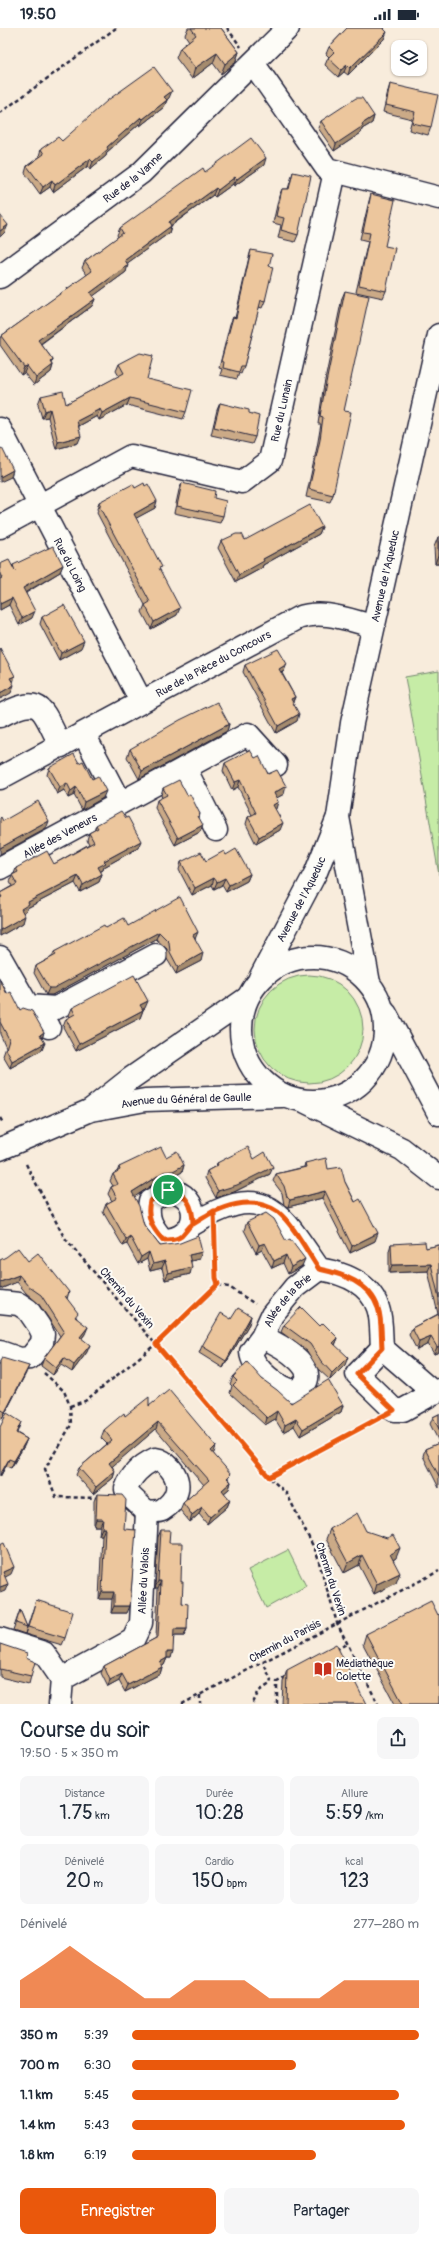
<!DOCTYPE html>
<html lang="fr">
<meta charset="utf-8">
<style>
body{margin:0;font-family:Pangolin,sans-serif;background:#f6f6f7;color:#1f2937;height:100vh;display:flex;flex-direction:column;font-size:15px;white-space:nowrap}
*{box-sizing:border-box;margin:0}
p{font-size:13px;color:#747a83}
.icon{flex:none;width:22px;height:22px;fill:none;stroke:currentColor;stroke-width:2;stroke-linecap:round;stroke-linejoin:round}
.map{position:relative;height:1676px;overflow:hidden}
.details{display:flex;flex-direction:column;background:#fff;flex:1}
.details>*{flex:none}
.tools{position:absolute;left:391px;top:12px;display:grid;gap:8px}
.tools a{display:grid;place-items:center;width:36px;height:36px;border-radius:8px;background:#fff;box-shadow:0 1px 3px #0004;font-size:20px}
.pin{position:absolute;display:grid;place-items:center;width:34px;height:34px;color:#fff;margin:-17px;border:2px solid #fff;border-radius:50%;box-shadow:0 1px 4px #0007}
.round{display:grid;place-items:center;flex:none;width:42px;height:42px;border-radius:8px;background:#f6f6f7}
.head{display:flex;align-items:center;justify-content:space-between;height:68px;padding:0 20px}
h1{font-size:22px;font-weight:600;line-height:30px}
.figures{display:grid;grid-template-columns:repeat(3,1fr);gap:6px;height:68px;padding:4px 20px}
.figures div{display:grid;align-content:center;border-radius:8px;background:#f6f6f7;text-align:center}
.figures b{font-size:20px;font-weight:600}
.figures small{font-size:11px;font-weight:400}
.figures p{font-size:11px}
.chart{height:112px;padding:8px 20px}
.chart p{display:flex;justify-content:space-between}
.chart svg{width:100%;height:72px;margin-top:4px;fill:#ea580c;opacity:.7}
.button{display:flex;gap:8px;margin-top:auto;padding:8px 20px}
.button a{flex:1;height:46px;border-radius:8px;background:#ea580c;color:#fff;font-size:16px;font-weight:600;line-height:46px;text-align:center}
.button a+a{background:#f6f6f7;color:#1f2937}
ul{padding:0 20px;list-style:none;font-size:13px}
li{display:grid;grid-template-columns:64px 48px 1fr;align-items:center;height:30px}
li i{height:10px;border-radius:5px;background:#ea580c}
.status{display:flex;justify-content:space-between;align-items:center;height:28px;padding:0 20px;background:#fff;direction:ltr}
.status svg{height:11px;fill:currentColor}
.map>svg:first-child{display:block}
</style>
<div class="status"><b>19:50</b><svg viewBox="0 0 49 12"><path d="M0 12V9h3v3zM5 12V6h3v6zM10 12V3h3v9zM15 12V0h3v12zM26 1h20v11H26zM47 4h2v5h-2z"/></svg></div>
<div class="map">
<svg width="439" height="1676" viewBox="0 0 439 1676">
<rect width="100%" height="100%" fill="#f8ecdc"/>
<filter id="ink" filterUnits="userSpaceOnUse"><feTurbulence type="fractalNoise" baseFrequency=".025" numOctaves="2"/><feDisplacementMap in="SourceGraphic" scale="8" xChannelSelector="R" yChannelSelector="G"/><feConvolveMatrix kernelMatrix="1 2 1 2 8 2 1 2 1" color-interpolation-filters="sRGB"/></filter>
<g filter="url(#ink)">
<path fill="#c6eca6" stroke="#748770" d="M439,643V847L405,649Z
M255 1001a54 54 0 1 1 108 0a54 54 0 1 1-108 0Z
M288,1522L306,1558L266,1580L248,1542Z"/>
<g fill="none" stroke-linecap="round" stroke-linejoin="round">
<g stroke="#22223b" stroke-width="25">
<g id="minor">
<path d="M253,35L327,141L439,170"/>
<path id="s1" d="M0,249L141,145L288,0"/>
<path id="s2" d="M0,401L141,673"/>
<path id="s3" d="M0,499L131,428L242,454L270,433L335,144"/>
<path d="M0,688C44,665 41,681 61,718"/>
<path d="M84,706L120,775"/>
<path d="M185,740L216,802"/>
<path id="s4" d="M0,750L298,590C323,581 348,592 373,598"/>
<path d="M338,789L369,955"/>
<path id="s5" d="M0,840L248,706L276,737"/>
<circle cx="313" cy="1001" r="72"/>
<path d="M0,929L28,978L56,980L156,927"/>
<path id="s6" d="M260,950L316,844L338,789L352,695L439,307"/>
<path d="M37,979L49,999"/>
<path d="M386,986L439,1086"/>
<path d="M306,1074L402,1121L439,1150"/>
<path d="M92,1081L130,1051L246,971"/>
<path id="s7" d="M0,1121L91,1082L145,1072L282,1068"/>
<path d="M168,1162C203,1166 201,1212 163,1212C152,1199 146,1190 150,1173Z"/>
<path d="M193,1196C266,1152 278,1182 319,1241C343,1245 370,1255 378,1280C382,1291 381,1308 382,1320"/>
<path d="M0,1274L19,1276L28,1282L39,1298L43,1306L42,1315L30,1330L20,1331L0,1324"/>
<path id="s8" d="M262,1309C281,1317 330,1345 295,1363C280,1362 252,1340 251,1324L262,1309L272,1287L295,1259L319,1241"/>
<path d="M434,1365L382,1320L357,1346L394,1382H403L439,1362"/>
<path d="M155,1431C163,1432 165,1435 170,1440C183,1455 178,1472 162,1482C158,1484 151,1483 147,1484L130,1468L126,1461C131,1447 142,1437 155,1431Z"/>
<path d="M0,1611L44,1625L62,1651"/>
<path id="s9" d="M60,1676L62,1651L133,1612L141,1595L147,1484"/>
</g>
</g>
<path stroke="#22223b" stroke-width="2.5" stroke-dasharray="4 3" stroke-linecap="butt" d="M227,0L241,19
M0,85L116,0
M0,1090L3,1095
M26,1136L64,1209L269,1449L287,1466L316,1524L337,1595L378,1676
M218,1257L229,1259L255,1276
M44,1345L64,1363L70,1378L71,1397L45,1441L56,1469L97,1470
M70,1378L85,1373L156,1316L211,1265L218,1257L215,1250V1207
M269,1449L375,1392
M336,1622L348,1615
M200,1667V1676
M253,1675L259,1663L270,1656L271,1652L263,1634
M182,1676L439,1543
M277,1676V1654L286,1649"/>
<use href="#minor" stroke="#fdfcf7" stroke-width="22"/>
</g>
<path fill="#cbaa87" stroke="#22223b" d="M188,0H221L239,24L235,35L221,46L213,35L192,51L176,30L180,20L189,13L185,7Z
M347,0H385L384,1V11L348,47L344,44L338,49L325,37L328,30L329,29L326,26L329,19Z
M390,56L431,99L428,107L409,102L412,91L383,84L388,63Z
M169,70L167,72L164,79L140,98L139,96L107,124L106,128L90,141L88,138L53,164L50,159L40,166L25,145L27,138L39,129V128L41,121Z
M374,88L372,95L362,101L361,105L334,123L318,100L321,93Z
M264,137L234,158L233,156L215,169L213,167L171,198L169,205L127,235L126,244L93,268L95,271L92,278L41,316L53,332L52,335L53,337L51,344L34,357L24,345L21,347L0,317V311L1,308L87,247L82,240L85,233L118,209L117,207L120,200L205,144Z
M293,144L298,207L295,214L278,210L281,197L273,195L279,168L282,161H288L291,151Z
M371,166L386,263L383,270L356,264L368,213L360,211L369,173Z
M251,222L269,238L265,273L262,280L259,279L244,338L241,346L239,345L237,351L220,347L222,341L219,340L230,296L233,289L235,290L249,229Z
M345,263L344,383L333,467L330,474L306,469L317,419L321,396H318L323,362L342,270Z
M119,336L147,351L186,384L183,391L127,377L99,392L97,388L79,398L78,415L56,421L48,389L42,390L38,376L41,368L66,376L119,348L116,343Z
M220,375L249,385L255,409L252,416L211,407L217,382Z
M182,455L214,470L223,488L220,495L174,485L179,462Z
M145,458L155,480L136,490L160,543L177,587L151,601L142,584L145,577L97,485L98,483L97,481L99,474L135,460Z
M322,499L319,506L263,537L262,540L236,554L218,520L221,513L245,512Z
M438,509H439V536H435L434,519Z
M0,536L12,538L13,537H63L60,544L26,565L32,590L19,597L9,577L0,582Z
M42,589L81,620L59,632L40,596Z
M245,637L284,643L282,645L295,669L293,674L297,693L276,705L243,644Z
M229,696L227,703L139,751L127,729L130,721Z
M255,730L284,766L276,770L278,774L275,781L280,802L256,816L246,796L248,789L252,787L238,759L232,762L223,743L225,735Z
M79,735L92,751L103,770L82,782L74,767L68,770L64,762L57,766L47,747L49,740Z
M163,760L187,767L200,786L199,790L200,804L175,817L155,780L157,772L162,770L161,767Z
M96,797L138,820L104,839L103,842L100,844L102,846L99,854L80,864L75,855L27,880L26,883L23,885V895L0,908V865L12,858L10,854L12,847L14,846L16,840L54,836L89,816L87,812L89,805L94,803Z
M226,827L250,846L247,853L226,864L222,857L214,861L212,857L192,867L179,842L181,834L206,833Z
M128,898L195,911L201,933L176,946L167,931V921L156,911L52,967H46L34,945L36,938L52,929L54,924L106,900Z
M0,952L7,966L20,982L44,1004L42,1010V1022L10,1040L3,1028L6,1019L0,1006Z
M72,980H145L143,982L140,990L76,1023L63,999L66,991L70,989L69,987Z
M166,1129L184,1137L182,1144L171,1150L161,1151L134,1169L144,1197L160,1218L199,1231L191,1233L190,1246L165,1252L162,1240L150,1243L147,1231L138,1236L127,1216L123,1218L103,1184L106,1176L112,1173L108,1166L111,1159L113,1158L110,1153L113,1146L117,1144L119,1139Z
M254,1131L270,1146L234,1164L216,1170L205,1150L207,1143L216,1138L217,1135Z
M305,1135L328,1141L345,1154L375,1213L350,1225L322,1170L288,1179L284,1177L282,1165L273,1153L276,1146L304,1139Z
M247,1194L286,1213L302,1238L288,1246L283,1235L272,1240L262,1222L256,1225L244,1202Z
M391,1216L426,1220L439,1217V1324L434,1326L428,1316L417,1322L409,1307L412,1300L438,1286L428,1243L389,1245V1223Z
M0,1232L28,1233L67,1271L85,1306L82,1310L87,1324L72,1344L61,1337L53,1347L41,1338L44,1330L60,1308L49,1291L38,1275L26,1265L17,1254L0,1261Z
M251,1288L249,1296L223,1340L199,1325L202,1318L231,1291Z
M284,1297L320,1298L338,1310L335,1317L345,1337L330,1352L318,1341L307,1323L281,1304Z
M0,1333L26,1345L2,1391L0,1390Z
M233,1349L262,1351L291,1375L343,1377L341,1384L300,1408L294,1398L283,1404L275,1391L265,1397L230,1365L232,1358L230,1356Z
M149,1378L216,1418L213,1425L229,1451L231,1454L229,1461L224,1465L230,1472L227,1479L207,1496L199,1486L190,1494L180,1482L183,1475L204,1457L156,1401L112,1438L115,1443L113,1450L93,1466L76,1447L79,1440L107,1416L101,1410L104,1402L125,1388Z
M439,1386V1414L430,1396L433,1389Z
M21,1394L17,1405L27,1411L24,1418L11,1440L6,1438L0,1449V1399Z
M439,1415V1460L423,1428L425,1421Z
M97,1466L124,1501L127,1585H111L112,1571H99L102,1507H99L100,1498H94V1473Z
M330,1501L366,1503L396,1530L393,1532L396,1555L374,1566L359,1537L344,1545L326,1511Z
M161,1502L169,1515L181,1554L182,1575L187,1601L184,1608H174L171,1630H167L164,1637L162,1639L160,1646L125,1664L119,1653L108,1659L101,1645L104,1638L156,1610L158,1560H155L158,1509Z
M36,1572L65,1610L62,1617L25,1606Z
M20,1582L27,1599L25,1606L13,1602Z
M438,1587L439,1676H395L363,1616L366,1606Z
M0,1616L26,1630L31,1648L29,1656L0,1649Z
M287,1642L366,1676H282L283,1654Z"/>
<path fill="#a58b6e" stroke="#22223b" d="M387,4L384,11L348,47L350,40Z
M239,24L235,35L221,46L225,36Z
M217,25L213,35L192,51L195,40Z
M347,37L344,44L338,49L341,42Z
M172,63L169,70L162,76L164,69Z
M167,72L164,79L140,98L143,91Z
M374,88L372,95L362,101L361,105L334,123L336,116L362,96Z
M141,89L139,96L107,124L106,128L90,141L93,134L107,119Z
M266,130L264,137L234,158L237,151Z
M90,131L88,138L53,164L55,157Z
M235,149L233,156L215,169L218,162Z
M52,152L50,159L40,166L43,159Z
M216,160L213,167L166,201L169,194Z
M8,197L5,204L0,209V203Z
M171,198L169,205L122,239L125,232Z
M128,237L126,244L88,272L90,265Z
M95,271L92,278L36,319L38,312Z
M53,332L50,339L53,337L51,344L34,357L36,350Z
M27,338L24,345L21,347L24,339Z
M130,370L127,377L99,392L102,385Z
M50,381L48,389L42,390L45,383Z
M100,381L97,388L75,400L77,393Z
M81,408L78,415L56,421L58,414Z
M13,442L11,449L0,454V449Z
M157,473L155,480L131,493L134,486Z
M322,499L319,506L263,537L262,540L236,554L239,547L263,531Z
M438,527H439V536H435Z
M63,537L60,544L21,567L23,560Z
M12,570L9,577L0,582V576Z
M180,580L177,587L151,601L154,594Z
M35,583L32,590L19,597L22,590Z
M84,613L81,620L59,632L61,625Z
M287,636L284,643L277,647L279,641Z
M15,648L13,655L10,650Z
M14,657L11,665L0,671V665Z
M295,669L292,675L291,671Z
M299,686L297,693L276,705L278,698Z
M229,696L227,703L139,751L142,743Z
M240,752L238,759L232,762L235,754Z
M67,755L64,762L57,766L60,759Z
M286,758L284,766L271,773L274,765Z
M76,759L74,767L68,770L71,763Z
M106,763L103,770L82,782L84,774Z
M278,774L276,781L270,784L273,777Z
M49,793L46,801L0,826V820Z
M283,795L280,802L256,816L259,809Z
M203,797L200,804L175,817L178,810Z
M141,813L138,820L104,839L103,842L95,846L98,839L104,833Z
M102,846L99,854L80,864L83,857Z
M250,846L247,853L226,864L229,857Z
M78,848L75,855L27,880L26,883L18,888L21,881L28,874Z
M214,850L212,857L192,867L195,860Z
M225,850L222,857L214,861L217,854Z
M25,888L23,895L0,908V902Z
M159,904L156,911L52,967H46L49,960Z
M198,904L195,911L193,907Z
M203,925L201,933L176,946L178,939Z
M148,973L145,980L137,985L140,977Z
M143,982L140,990L76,1023L79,1016Z
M44,1004L42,1011L40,1007Z
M45,1015L42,1022L10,1040L12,1033Z
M184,1137L182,1144L171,1150L161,1151L130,1172L132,1164L164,1144Z
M273,1139L270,1146L234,1164L216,1170L218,1163Z
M325,1163L322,1170L288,1179L290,1172Z
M378,1205L375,1213L350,1225L352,1218Z
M130,1208L127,1216L123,1218L126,1211Z
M265,1215L262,1222L256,1225L259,1217Z
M149,1224L147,1231L138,1236L141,1229Z
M202,1224L199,1231L187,1234L189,1227Z
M286,1227L283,1235L272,1240L274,1233Z
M305,1231L302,1238L288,1246L291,1239Z
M165,1233L162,1240L150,1243L153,1236Z
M431,1236L428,1243L389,1245L392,1237Z
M192,1239L190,1246L165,1252L168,1245Z
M19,1247L17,1254L0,1261V1254Z
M69,1264L67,1271L65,1268Z
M251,1288L249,1296L223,1340L226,1333Z
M88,1299L85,1306L77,1316L80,1309Z
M431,1309L428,1316L417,1322L419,1314Z
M338,1310L335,1317L333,1315Z
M90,1317L87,1324L72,1344L74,1337Z
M439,1318V1324L434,1326L437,1319Z
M348,1329L345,1337L330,1352L332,1345Z
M64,1330L61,1337L53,1347L56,1340Z
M29,1338L26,1345L2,1391L5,1384Z
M343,1377L341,1384L300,1408L303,1401Z
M277,1383L275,1391L265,1397L267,1390Z
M296,1391L294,1398L283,1404L285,1397Z
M158,1394L156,1401L107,1443L109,1435Z
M27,1411L24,1418L11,1440L14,1433Z
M216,1418L214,1425L208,1430L211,1423Z
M9,1431L6,1438L0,1449V1447Z
M115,1443L113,1450L93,1466L96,1459Z
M231,1454L229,1461L219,1469L222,1462Z
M230,1472L227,1479L207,1496L210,1489Z
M202,1479L199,1486L190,1494L192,1487Z
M96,1491H103L100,1498H94Z
M102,1500H105L102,1507H99Z
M400,1520L396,1530L386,1536L390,1526Z
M362,1527L359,1537L344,1545L348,1535Z
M14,1539L11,1546L0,1552L3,1544Z
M400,1545L396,1555L374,1566L377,1556Z
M158,1553H161L158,1560H155Z
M8,1556L5,1563L0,1565V1559Z
M102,1564H114L112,1571H99Z
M114,1578H130L127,1585H111Z
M174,1601H187L184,1608H172Z
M167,1623H173L171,1630H165Z
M167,1630L164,1637L157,1641L160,1634Z
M162,1639L160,1646L125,1664L128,1657Z
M122,1646L119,1653L108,1659L110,1652Z"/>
<path fill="#ecc69d" stroke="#22223b" d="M191,0H221L239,24L225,36L217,25L195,40L180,20L196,7Z
M347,0H383L387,4L350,40L347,37L341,42L328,30L334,24L329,19Z
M154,39L172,63L164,69L167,72L143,91L141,89L107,119L108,121L93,134L90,131L55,157L52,152L43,159L27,138L44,126L41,121L58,109L62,113L108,72Z
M390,56L438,67L431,99L412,95L415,84L386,77Z
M356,70H362L374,88L362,96L363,98L336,116L321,93Z
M251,110L266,130L237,151L235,149L218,162L216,160L169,194L171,198L125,232L128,237L90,265L95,271L38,312L53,332L51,334L53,337L36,350L27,338L24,339L1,308L92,243L85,233L123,205L120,200L203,140L205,144Z
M293,144L311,148L298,207L281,202L284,190L276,188L282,161H289Z
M371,166L395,172L385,218L395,220L386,263L359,257L370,205L363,204Z
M0,187L8,197L0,203Z
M251,222L272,226L269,238L273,239L265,273L261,272L244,338H241L239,344L223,340L224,334L221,333L233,289L236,290Z
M345,263L369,268L344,383L351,384L333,467L309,461L320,412L323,389L320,388L326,355Z
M140,325L153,328L147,351L192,362L186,384L130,370L102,385L100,381L77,393L81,408L58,414L50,381L45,383L41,368L63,363L66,376L124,345L119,336Z
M220,375L249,382V385L259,388L255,409L214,399Z
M2,420L13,442L0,449V421Z
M144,455L145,458L148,456L157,473L134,486L162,539L159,540L180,580L154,594L145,577L150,574L99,478H101L99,474L133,456L135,460Z
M182,455L215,463L214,470L226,473L223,488L177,478Z
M310,477L322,499L263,531L264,533L239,547L221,513L236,506H242L245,512Z
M438,509H439V527H438Z
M53,518L63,537L23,560L35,583L22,590L12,570L0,576V551L2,550L0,546V536L9,532L15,543L13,537Z
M64,577L84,613L61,625L42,589Z
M0,620L15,648L10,650L14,657L0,665Z
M278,621L287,636L279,641L295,669L291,671L299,686L278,698L245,637Z
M217,674L229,696L142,743L130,721L180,692Z
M250,722L255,730L259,728L268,746L277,742L286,758L274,765L278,774L273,777L283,795L259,809L248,789L256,785L240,752L235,754L225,735Z
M74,726L79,735L83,733L92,751L98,748L106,763L84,774L76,759L71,763L67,755L60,759L49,740Z
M179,752L187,767L190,766L200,786L198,788L203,797L178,810L157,772L167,767L163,760Z
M38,773L49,793L0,820V790L1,789L3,793Z
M121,783L126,790L128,789L141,813L104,833L106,835L98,839L102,846L83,857L78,848L28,874L29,876L21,881L25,888L0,902V870L2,869L0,866V865L17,856L12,847L18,844L16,840L47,823L54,836L94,814L89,805L98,800L96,797Z
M236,821L250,846L229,857L225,850L217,854L214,850L195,860L181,834L201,824L206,833L224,823L226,827Z
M180,869L198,904L193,907L203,925L178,939L170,924L169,914L159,904L54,960H49L36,938L56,927L54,924L104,897L106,900L124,890L128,898Z
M134,947L148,973L140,977L143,982L79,1016L66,991L75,986L72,980Z
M0,952L7,966L11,964L20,982L23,980L32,983L44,1004L40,1007L45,1015L12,1033L6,1021L9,1011L0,994Z
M161,1119L166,1129L177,1123L184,1137L173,1143L164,1144L132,1164L139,1178L144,1197L160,1218L180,1215L198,1208L202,1224L189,1227L192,1239L168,1245L165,1233L153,1236L149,1224L141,1229L130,1208L126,1211L106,1176L117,1170L111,1159L118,1156L113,1146L120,1142L119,1139Z
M248,1119L254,1131L265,1124L273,1139L237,1157L218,1163L207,1143L218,1137L217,1135Z
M326,1130L328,1141L341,1139L345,1154L355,1174L360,1171L378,1205L352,1218L325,1163L290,1172L287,1169L284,1158L276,1146L306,1139L305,1135Z
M266,1185L274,1191L286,1213L290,1211L305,1231L291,1239L286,1227L274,1233L265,1215L259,1217L247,1194Z
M425,1214L426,1220L439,1217V1270L431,1236L392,1237L391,1216Z
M18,1220L28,1233L38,1225L69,1264L65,1268L78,1285L75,1289L88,1299L80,1309L90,1317L74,1337L64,1330L56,1340L44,1330L64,1303L52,1284L41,1267L28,1258L19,1247L0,1254V1232L6,1229Z
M301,1279L320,1298L323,1295L338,1310L333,1315L348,1329L332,1345L321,1333L310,1316L284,1297Z
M238,1280L251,1288L226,1333L202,1318L221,1285L231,1291Z
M439,1286V1318L437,1319L431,1309L419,1314L412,1300Z
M2,1330L29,1338L5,1384L0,1381V1333Z
M247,1334L262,1351L277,1362L291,1375L328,1352L343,1377L303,1401L296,1391L285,1397L277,1383L267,1390L233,1357L237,1353L233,1349Z
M169,1362L216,1418L211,1423L231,1446L227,1450L231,1454L222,1462L230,1472L210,1489L202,1479L192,1487L183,1475L209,1452L158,1394L109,1435L115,1443L96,1459L79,1440L112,1412L104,1402L124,1385L125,1388L149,1369V1378Z
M7,1385L21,1394L16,1405L27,1411L14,1433L9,1431L0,1447V1399Z
M439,1386V1401L433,1389Z
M439,1415V1448L425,1421Z
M97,1466L122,1467L126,1472L124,1501L136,1502L130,1578H114V1564H102L105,1500H102L103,1491H96Z
M357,1485L366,1503L387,1510L393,1507L400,1520L390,1526L400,1545L377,1556L362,1527L348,1535L330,1501Z
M161,1502H170L169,1515H182L181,1554H183L182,1575L188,1576L187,1601H174L173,1623H167V1630L160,1634L162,1639L128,1657L122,1646L110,1652L104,1638L158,1609L161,1553H158Z
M4,1515L14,1539L3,1544L8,1556L0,1559V1517Z
M36,1572L73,1584L65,1610L28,1599Z
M431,1573L438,1587L439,1586V1676H403L366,1606Z
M20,1582L27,1599L16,1595Z
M0,1616L27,1625L26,1630L35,1634L31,1648L0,1641Z
M336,1616L366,1676H286L287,1642Z"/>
</g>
<g fill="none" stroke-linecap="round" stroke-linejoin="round" filter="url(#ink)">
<g stroke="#fff" stroke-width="8">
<path id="route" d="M168,1162C187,1164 193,1179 193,1196L214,1183L216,1250L218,1256L156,1316L269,1449L394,1382L357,1346L382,1320C381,1308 382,1291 378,1280C370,1255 343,1246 319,1241C308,1225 293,1196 278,1184C251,1165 219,1179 195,1194C180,1204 188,1212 163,1212C152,1199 146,1190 150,1173L168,1162"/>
</g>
<use href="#route" stroke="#ea580c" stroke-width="5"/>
</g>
<defs>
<g id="library-bare" transform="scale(1.38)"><path d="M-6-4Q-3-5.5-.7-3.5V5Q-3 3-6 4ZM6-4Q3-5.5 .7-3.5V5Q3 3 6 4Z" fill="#c8321e" stroke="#fdfcf7" stroke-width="2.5" paint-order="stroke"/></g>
</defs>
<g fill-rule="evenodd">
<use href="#library-bare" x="323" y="1641"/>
</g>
<g text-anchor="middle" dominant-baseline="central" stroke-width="4" stroke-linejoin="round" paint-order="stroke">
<g font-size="11" fill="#22223b" stroke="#fdfcf7">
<text stroke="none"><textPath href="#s1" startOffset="166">Rue de la Vanne</textPath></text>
<text stroke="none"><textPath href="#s3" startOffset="350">Rue du Lunain</textPath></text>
<text stroke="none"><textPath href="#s2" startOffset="153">Rue du Loing</textPath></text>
<text stroke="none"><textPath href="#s6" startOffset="425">Avenue de l'Aqueduc</textPath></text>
<text stroke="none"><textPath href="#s4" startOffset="242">Rue de la Pièce du Concours</textPath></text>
<text stroke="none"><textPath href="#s5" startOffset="68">Allée des Veneurs</textPath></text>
<text stroke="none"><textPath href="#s6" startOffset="89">Avenue de l'Aqueduc</textPath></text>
<text stroke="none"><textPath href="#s7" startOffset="195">Avenue du Général de Gaulle</textPath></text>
<text transform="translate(127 1270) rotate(49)">Chemin du Vexin</text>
<text stroke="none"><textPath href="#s8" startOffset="208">Allée de la Brie</textPath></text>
<text transform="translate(331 1551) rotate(72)">Chemin du Vexin</text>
<text stroke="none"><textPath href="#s9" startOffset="167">Allée du Valois</textPath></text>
<text transform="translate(285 1613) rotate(-28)">Chemin du Parisis</text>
</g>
<g font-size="11" fill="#22223b" stroke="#fdfcf7" text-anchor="start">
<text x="336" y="1635">Médiathèque<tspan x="336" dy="13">Colette</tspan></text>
</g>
</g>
</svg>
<div class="tools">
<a><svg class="icon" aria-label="layers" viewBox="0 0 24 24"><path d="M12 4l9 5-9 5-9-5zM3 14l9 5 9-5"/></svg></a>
</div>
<div class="pin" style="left:168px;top:1162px;background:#1e9e55"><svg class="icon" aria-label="arrive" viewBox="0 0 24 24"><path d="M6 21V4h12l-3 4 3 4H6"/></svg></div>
</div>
<section class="details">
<div class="head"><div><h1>Course du soir</h1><p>19:50 · 5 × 350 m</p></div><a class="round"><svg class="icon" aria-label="share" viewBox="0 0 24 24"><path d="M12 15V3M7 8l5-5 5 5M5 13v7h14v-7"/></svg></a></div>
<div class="figures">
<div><p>Distance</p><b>1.75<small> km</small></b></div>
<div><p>Durée</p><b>10:28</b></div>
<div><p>Allure</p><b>5:59<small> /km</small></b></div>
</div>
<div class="figures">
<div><p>Dénivelé</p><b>20<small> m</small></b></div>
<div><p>Cardio</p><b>150<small> bpm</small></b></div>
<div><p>kcal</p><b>123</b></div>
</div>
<div class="chart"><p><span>Dénivelé</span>277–280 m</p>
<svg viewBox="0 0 160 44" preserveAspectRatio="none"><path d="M0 44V27L10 17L20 6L30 17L40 27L50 38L60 38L70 27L80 27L90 27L100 38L110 38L120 38L130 27L140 27L150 27L160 27V44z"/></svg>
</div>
<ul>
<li><b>350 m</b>5:39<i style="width:100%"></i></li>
<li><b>700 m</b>6:30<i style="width:57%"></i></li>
<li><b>1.1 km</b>5:45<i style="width:93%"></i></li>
<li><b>1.4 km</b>5:43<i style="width:95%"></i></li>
<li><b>1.8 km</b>6:19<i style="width:64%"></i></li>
</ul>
<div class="button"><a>Enregistrer</a><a>Partager</a></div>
</section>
